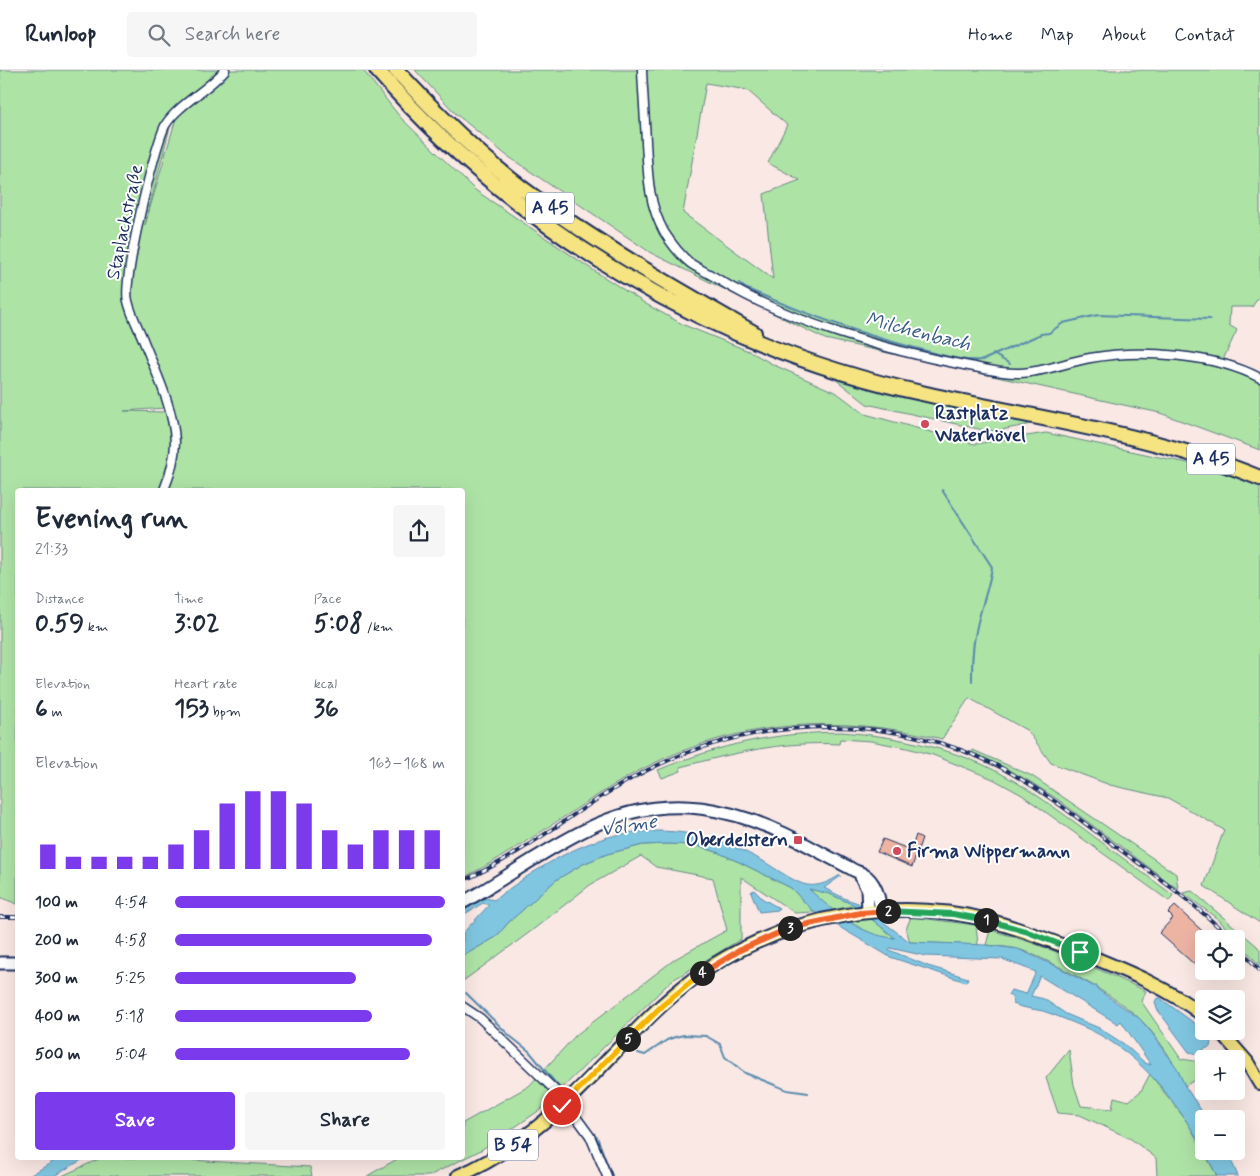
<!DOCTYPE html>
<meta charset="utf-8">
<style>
body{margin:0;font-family:Mynerve,sans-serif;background:#f6f6f7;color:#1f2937;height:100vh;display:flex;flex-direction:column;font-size:19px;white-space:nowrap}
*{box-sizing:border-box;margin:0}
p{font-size:16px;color:#747a83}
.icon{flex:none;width:28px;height:28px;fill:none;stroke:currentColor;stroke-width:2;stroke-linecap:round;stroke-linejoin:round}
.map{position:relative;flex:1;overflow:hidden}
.details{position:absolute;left:15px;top:418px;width:450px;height:672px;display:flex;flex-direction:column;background:#fff;border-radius:5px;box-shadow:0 5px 20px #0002}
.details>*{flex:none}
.tools{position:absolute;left:1195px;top:860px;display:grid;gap:10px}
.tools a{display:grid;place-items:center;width:50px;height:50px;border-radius:5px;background:#fff;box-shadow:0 5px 20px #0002;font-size:25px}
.pin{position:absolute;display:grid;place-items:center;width:42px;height:42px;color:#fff;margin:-21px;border:2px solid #fff;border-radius:50%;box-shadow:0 1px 5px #0007}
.km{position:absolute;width:25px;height:25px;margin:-12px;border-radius:50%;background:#222;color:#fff;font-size:14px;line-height:25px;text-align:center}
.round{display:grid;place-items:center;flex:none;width:52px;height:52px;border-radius:5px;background:#f6f6f7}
.overview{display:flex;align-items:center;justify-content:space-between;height:85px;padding:0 20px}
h1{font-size:28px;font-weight:800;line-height:38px}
.stats{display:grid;grid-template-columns:repeat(3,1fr);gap:8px;height:85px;padding:5px 20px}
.stats div{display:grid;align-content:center}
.stats b{font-size:25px;font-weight:800}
.stats small{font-size:14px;font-weight:400}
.stats p{font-size:14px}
.chart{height:140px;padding:10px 20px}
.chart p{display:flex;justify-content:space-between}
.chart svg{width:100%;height:90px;margin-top:5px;stroke:#7c3aed;stroke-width:6}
.action{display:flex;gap:10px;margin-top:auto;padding:10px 20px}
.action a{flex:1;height:58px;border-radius:5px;background:#7c3aed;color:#fff;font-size:20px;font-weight:800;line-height:58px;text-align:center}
.action a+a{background:#f6f6f7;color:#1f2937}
ul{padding:0 20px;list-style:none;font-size:16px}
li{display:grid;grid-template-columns:80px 60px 1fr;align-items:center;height:38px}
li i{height:12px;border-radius:6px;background:#7c3aed}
header{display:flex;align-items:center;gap:30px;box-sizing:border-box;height:70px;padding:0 25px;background:#fff;border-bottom:1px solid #e0e1e3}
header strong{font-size:24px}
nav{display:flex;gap:28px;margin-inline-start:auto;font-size:18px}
.search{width:350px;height:45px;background:#f6f6f7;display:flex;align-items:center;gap:12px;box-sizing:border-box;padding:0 18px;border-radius:5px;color:#747a83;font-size:19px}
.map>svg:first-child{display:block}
</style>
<header>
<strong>Runloop</strong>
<div class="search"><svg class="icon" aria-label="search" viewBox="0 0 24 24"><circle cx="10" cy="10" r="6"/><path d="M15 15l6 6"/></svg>Search here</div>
<nav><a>Home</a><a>Map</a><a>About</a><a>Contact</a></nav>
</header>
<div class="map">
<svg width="1260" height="1106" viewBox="0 0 1260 1106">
<rect width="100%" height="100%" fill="#fae8e4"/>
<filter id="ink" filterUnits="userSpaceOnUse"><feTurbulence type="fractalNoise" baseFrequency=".02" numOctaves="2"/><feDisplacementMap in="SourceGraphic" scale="10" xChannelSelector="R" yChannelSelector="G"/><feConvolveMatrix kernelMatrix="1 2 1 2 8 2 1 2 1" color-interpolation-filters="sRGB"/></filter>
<g filter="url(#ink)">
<path fill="#aee3a6" stroke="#648982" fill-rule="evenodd" d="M0,0H225L173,45L145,155L176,48L210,19L227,0H363L400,47L475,120L593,200L646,234L684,255L751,282L774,295L837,323L865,344L975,374L1046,363L1230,402L1260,414V853L1204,816L1224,760L1168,728L1110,715L1051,693L1028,661L969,628L942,669C827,641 716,652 614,715C563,746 516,781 463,808L462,420H168L177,364L154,306L165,338L124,341L165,342L166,345C174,375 171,391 160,420H18L17,834L0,827Z
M415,0H1260V225L1252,237H1230L1229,255L1237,260L1221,294L1260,308V380L1160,343L825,269L651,183L506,85L456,44ZM706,13L747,20L787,55L768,93L800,110L764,124L773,209L683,143Z
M837,308L903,326L1041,352L996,361L983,360L867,334L835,309Z
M841,662C884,665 926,673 967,688C1010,704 1047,732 1084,759C1113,781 1143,803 1173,825L1169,831L1022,725L993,709L933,685L907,678L871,671L840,669L839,674C781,671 735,683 680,697L681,701L662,708L658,700C722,674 771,663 841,662Z
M973,680L1032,706L1176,804L1178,819L1057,729L1029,711L972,682Z
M668,774L694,775L717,782L739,792L791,818L814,842L795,843L741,807V869L671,911L540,1040L481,1080L429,1106H367L399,1088H462L463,1053L529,1016L576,965L675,889L727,860L713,808L656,797L641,786L590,815L530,862L463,911V886L496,867L508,853L556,810L583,794L607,784L643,775Z
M810,819L830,824L854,835L895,868C888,868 878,867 872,864C854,856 820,835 810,819Z
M1192,821L1257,876L1260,880V896L1219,850L1183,823Z
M911,847L976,855L978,875L910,872L906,859Z
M990,860C1044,874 1096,898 1146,921L1141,931L1181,989L1201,992L1204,991V1004L1185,1016C1174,992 1159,968 1140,949C1118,927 1051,890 1021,880C1010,877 998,876 986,875Z
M1069,980L1074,1015L1081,1036L1112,1039L1114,1027L1129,1031L1141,1021L1150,1004L1188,1053L1217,1106H1157L1156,1088L1131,1069L1080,1045L1058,1043L1046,1008Z
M101,1088H155L310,1097L312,1106H62Z"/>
<path fill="#80c6e1" stroke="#588aad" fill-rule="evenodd" d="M658,761C700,762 726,771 763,791C775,798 795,813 807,815C819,817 831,811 840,805L841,806L824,818L846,829L858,833L910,872L986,875L1018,879L1058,897L1093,916H1097V919L1139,948L1152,963L1177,998L1185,1016L1207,1049H1204V1081C1176,1029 1135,977 1079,955C1067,950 1055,945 1043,941C1033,939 1022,938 1013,934L1012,927L1008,925L1011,920L1026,924L1036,902L1002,889L926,886L890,878L889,880L928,896L968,908L966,912L890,887L814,842L791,818L739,792L717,782L694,775L668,774L643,775L607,784L583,794L556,810L508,853L496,867L463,886V863L489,835L483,833L463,845V841L485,828L494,830C531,802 580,770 627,763C637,761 648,762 658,761ZM809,819L830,824L854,835L895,868C861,866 833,841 809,819ZM1040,906L1118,954L1121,951L1151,995L1145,993L1124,974L1099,958L1066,944L1044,929L1031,926Z
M754,820L763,829L779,838L778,840L759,842L751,822Z
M1157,928H1160L1212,966L1210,977L1204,979L1197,984L1189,982L1157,939L1155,932Z
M1204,1081H1227L1238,1106H1217Z
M59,1088H85L54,1106H29Z"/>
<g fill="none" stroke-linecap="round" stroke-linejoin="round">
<path stroke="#588aad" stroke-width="2" d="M739,213L745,218C803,243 861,265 923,280C942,285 963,292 983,290L1041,264L1049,263L1063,253L1098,245L1210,249
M993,284L1010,294
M942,420L992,497C989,519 980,539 976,561C972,578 972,594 972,611
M466,923L510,966L529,981L566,1026
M638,983L645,985L667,970L675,967L684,965L706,966L720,974L725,987L745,1003L787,1020L808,1023
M572,1033L580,1043
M597,1067L612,1106"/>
</g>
<path fill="#edb4a4" stroke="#1b2f5e" d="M916,765L922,768L912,797L877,782L883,769L911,780Z
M1175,836L1211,869H1204V903L1159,863L1173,848L1168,843Z"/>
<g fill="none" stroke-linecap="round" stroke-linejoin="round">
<g stroke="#1b2f5e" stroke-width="11">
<path id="street" d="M642,0C643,24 645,48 646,72C648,105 648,133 664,162C671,173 680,185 690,193C700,200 711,204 721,211C786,251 889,281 964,295C982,298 1001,304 1020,303C1044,302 1067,292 1090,288C1140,279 1215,284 1260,308
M164,420C170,405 175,388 175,372C174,338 154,298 142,267C137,255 131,244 128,231C122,212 155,72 166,54C179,34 208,20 225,0
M462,936L480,948L560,1025L590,1066L607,1106"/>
</g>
<g stroke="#1b2f5e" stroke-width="15">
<path id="secondary" d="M861,807L867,819L868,841
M462,833C503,810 541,782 583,761C666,718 739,737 816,780C827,786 838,792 850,798C854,801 859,802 863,804C876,811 879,828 881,840
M0,893H18"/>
</g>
<g stroke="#1b2f5e" stroke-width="16">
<path id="primary" d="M1220,961L1247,992L1260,1014
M571,1027C618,982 660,928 715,894C795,845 896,827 988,850C1022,859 1054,872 1087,885C1129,902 1168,918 1204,946
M458,1106C497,1090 531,1064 562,1036"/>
</g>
<g stroke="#1b2f5e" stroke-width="18">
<path id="highway" d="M377,0C520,163 714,279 926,324C1039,349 1153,364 1260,408
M396,0C435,42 477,84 523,119C596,173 675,218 754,263"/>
</g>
<use href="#street" stroke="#fff" stroke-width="8"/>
<use href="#secondary" stroke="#fff" stroke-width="11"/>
<use href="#primary" stroke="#f6e381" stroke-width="12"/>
<use href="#highway" stroke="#f6e381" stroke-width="14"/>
<g stroke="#1b2f5e" stroke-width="4">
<path id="rail" d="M462,811C532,781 589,727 658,695C765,645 893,643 1000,697C1041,719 1078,748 1115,776C1155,805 1196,834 1231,869
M0,847H18
M1236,874L1260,901"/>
</g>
<use href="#rail" stroke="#fff" stroke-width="2" stroke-dasharray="5.5" stroke-linecap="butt"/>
<g stroke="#1b2f5e" stroke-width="16" stroke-linecap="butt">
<path id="primary-bridge" d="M562,1036L571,1027"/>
</g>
<use href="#primary-bridge" stroke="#f6e381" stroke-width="12"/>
</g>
</g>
<g fill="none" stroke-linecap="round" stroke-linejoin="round" filter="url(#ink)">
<g stroke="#fff" stroke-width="10">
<path id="split-1" d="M986,850L1025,861L1080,882"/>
</g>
<g stroke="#fff" stroke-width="10">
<path id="split-2" d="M888,841L953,844L986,850"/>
</g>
<g stroke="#fff" stroke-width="10">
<path id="split-3" d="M790,858L860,843L888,841"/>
</g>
<g stroke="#fff" stroke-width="10">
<path id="split-4" d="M702,903L742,879L790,858"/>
</g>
<g stroke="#fff" stroke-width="10">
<path id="split-5" d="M628,969L663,935L702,903"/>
</g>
<g stroke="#fff" stroke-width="10">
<path id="split-6" d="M562,1036L628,969"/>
</g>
<use href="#split-1" stroke="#22a559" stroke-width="6"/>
<use href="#split-2" stroke="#22a559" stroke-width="6"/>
<use href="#split-3" stroke="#f0652b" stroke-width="6"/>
<use href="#split-4" stroke="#f0652b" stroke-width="6"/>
<use href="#split-5" stroke="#f5b400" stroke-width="6"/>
<use href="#split-6" stroke="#f5b400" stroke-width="6"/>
</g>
<g fill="#d1495b" stroke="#fff" stroke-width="2">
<circle cx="925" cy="354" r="5"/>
<rect x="793" y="765" width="10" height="10" rx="2.5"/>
<circle cx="897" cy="781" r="5"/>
</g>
<g text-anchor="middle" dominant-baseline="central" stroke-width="4" stroke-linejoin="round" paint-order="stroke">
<g fill="#fff" stroke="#5f6d8e" stroke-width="1">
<rect x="526" y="122.5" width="48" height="31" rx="4"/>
<rect x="1187" y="373.5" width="48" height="31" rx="4"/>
<rect x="488" y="1059.5" width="50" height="31" rx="4"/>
</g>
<g font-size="18" font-weight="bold" fill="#1b2f5e">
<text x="550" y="138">A 45</text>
<text x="1211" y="389">A 45</text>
<text x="513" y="1075">B 54</text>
</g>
<g font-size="19" fill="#1b2f5e" stroke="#fff">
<text transform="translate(125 152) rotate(-78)">Staplackstraße</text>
</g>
<g font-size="19" font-weight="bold" fill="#1b2f5e" stroke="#fff" text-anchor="start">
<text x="935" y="343">Rastplatz<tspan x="935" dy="22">Waterhövel</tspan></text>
<text x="788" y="770" text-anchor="end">Oberdelstern</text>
<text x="907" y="781">Firma Wippermann</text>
</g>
<g font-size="20" font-style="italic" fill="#395c85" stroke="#fff">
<text transform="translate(918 262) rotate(14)">Milchenbach</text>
<text transform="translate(629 756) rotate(-9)">Volme</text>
</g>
</g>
</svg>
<div class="tools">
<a><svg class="icon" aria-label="locate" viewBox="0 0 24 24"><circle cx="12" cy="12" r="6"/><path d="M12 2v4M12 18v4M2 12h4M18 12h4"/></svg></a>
<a><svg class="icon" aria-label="layers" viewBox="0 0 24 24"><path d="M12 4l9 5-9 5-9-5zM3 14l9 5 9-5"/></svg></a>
<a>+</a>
<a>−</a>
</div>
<div class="pin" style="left:1080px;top:882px;background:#1e9e55"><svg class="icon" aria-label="arrive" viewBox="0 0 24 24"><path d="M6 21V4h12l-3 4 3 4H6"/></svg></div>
<div class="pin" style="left:562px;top:1036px;background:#d93025"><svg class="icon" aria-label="check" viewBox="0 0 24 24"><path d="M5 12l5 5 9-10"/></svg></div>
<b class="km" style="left:986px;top:850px">1</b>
<b class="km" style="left:888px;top:841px">2</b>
<b class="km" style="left:790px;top:858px">3</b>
<b class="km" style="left:702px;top:903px">4</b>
<b class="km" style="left:628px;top:969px">5</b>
<section class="details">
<div class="overview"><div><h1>Evening run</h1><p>21:33</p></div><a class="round"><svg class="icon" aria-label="share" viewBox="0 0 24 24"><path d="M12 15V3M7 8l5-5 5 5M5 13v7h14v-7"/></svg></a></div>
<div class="stats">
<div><p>Distance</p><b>0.59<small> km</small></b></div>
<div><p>Time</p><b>3:02</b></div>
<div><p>Pace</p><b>5:08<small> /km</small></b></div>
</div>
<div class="stats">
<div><p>Elevation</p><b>6<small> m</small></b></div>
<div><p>Heart rate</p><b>153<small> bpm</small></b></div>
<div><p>kcal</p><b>36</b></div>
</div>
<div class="chart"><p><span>Elevation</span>163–168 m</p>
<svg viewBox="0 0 160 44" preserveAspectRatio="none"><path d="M5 44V32M15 44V38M25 44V38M35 44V38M45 44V38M55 44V32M65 44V25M75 44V12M85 44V6M95 44V6M105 44V12M115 44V25M125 44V32M135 44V25M145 44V25M155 44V25"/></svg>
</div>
<ul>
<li><b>100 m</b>4:54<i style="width:100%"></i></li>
<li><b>200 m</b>4:58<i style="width:95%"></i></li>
<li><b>300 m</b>5:25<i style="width:67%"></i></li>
<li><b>400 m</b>5:18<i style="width:73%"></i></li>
<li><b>500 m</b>5:04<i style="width:87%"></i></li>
</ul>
<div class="action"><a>Save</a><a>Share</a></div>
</section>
</div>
